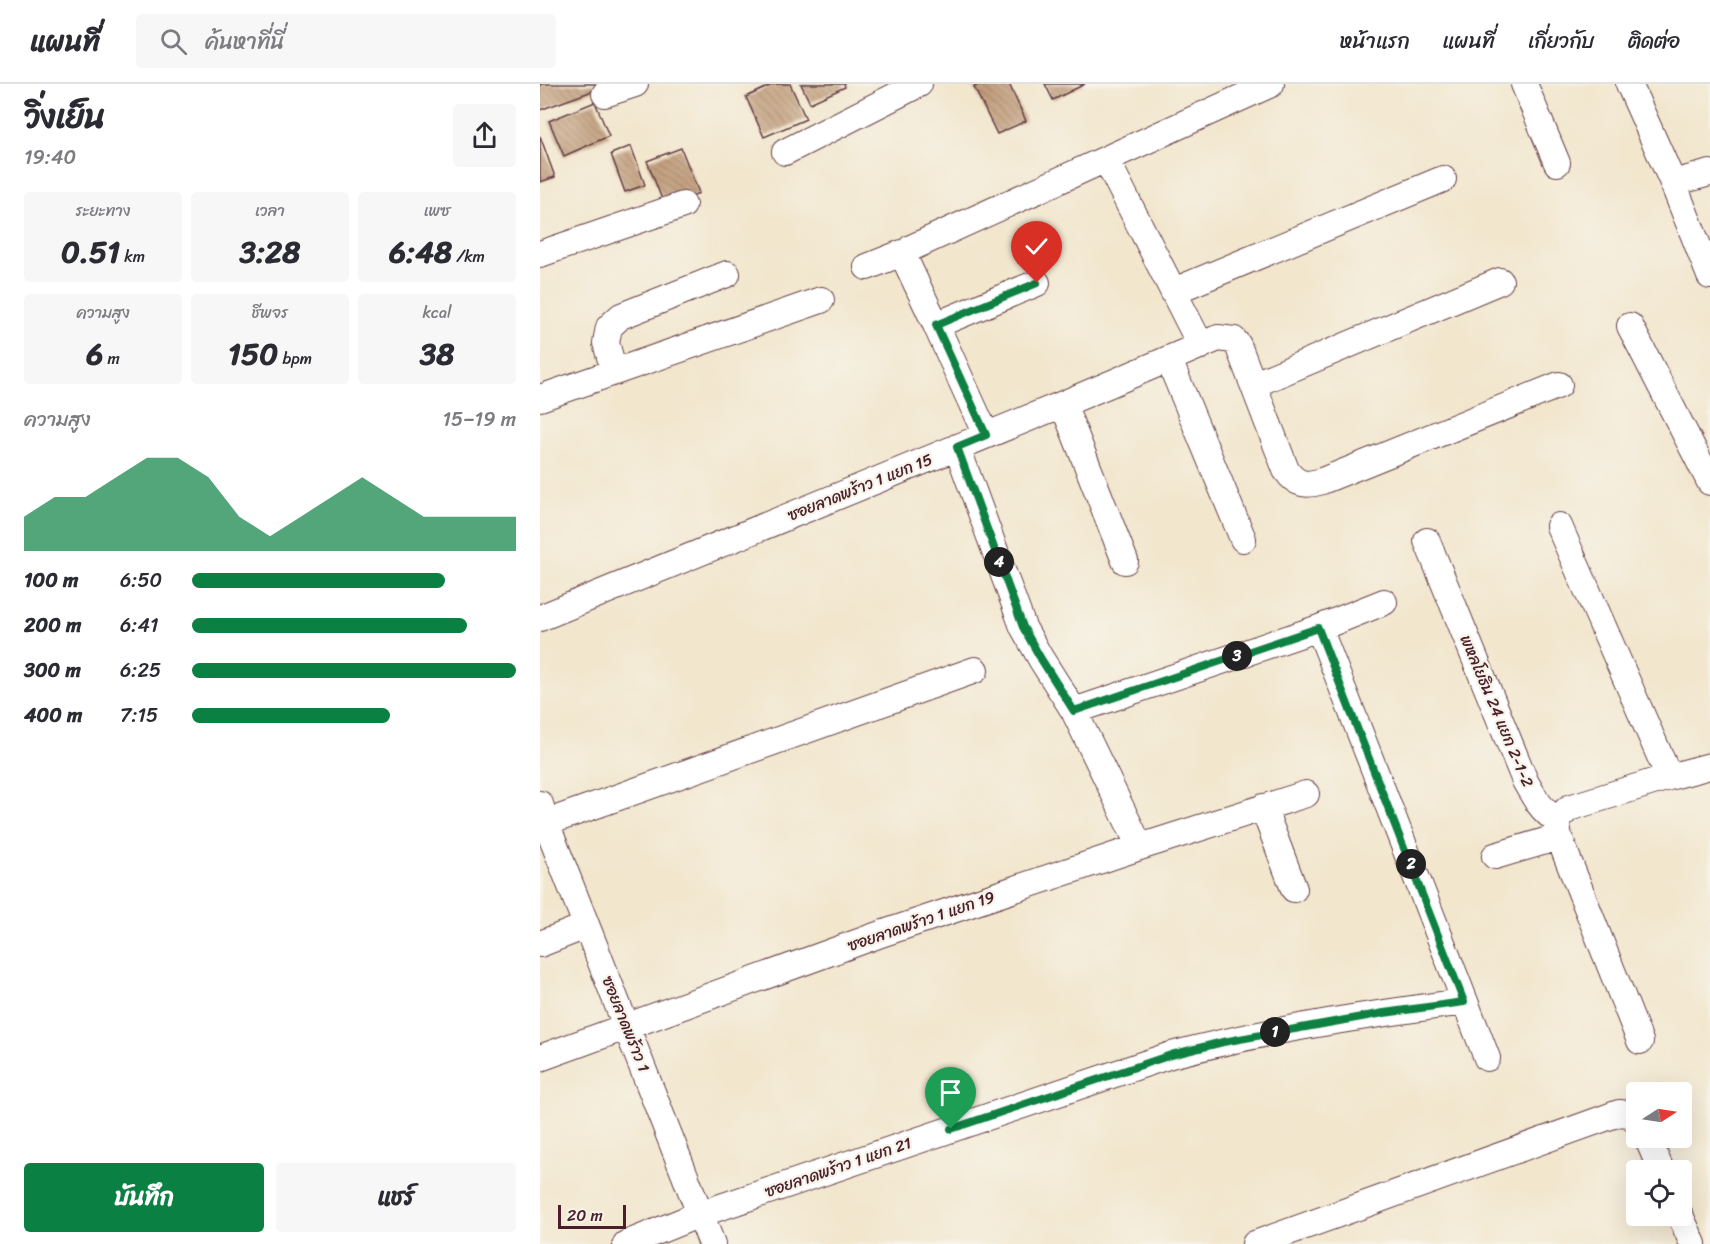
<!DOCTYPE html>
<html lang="th">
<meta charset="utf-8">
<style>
body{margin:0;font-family:Sriracha,"Playpen Sans Thai",sans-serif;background:#f7f7f7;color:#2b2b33;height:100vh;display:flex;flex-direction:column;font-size:22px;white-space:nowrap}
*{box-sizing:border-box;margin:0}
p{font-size:20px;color:#7c7c81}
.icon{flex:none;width:33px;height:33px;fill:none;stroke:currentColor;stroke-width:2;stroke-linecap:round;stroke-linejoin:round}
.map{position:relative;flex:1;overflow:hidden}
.details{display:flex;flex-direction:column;background:#fff;width:540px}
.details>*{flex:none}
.needle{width:39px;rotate:78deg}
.fabs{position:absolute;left:1086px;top:998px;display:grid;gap:12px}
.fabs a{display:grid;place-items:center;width:66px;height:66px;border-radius:6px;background:#fff;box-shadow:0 6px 24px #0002;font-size:30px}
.scale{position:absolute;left:18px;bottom:15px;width:68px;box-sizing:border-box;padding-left:6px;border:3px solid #4a1f2b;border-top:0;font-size:16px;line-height:21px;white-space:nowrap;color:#4a1f2b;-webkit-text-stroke:4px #f7f3e8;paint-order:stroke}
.pin{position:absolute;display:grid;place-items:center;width:51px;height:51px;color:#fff;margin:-62px -26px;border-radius:50% 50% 50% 0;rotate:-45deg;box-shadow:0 0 6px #0007}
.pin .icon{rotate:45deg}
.km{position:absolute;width:30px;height:30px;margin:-15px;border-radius:50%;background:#222;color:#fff;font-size:16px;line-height:30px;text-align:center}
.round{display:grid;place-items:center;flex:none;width:63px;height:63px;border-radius:6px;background:#f7f7f7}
.summary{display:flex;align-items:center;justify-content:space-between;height:102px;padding:0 24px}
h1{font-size:33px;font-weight:800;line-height:45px}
.metrics{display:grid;grid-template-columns:repeat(3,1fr);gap:9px;height:102px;padding:6px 24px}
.metrics div{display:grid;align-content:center;border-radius:6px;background:#f7f7f7;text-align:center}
.metrics b{font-size:30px;font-weight:800}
.metrics small{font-size:16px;font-weight:400}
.metrics p{font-size:16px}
.chart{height:168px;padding:12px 24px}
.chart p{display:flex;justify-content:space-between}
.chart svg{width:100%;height:108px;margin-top:6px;fill:#0b8043;opacity:.7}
.cta{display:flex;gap:12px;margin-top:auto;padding:12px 24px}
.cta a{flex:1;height:69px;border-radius:6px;background:#0b8043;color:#fff;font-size:24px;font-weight:800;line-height:69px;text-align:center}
.cta a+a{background:#f7f7f7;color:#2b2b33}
ul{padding:0 24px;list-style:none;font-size:20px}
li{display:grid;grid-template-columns:96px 72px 1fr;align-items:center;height:45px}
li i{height:15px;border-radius:8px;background:#0b8043}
header{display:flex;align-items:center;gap:36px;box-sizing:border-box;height:84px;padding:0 30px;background:#fff;border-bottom:2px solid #e1e1e2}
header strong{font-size:28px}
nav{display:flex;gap:33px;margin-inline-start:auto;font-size:21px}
.search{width:420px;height:54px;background:#f7f7f7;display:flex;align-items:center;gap:15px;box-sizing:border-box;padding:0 21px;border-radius:6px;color:#7c7c81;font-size:22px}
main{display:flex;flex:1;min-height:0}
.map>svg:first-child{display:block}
</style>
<header>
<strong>แผนที่</strong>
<div class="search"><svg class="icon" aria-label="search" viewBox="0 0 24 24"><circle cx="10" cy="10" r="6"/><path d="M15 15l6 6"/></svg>ค้นหาที่นี่</div>
<nav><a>หน้าแรก</a><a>แผนที่</a><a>เกี่ยวกับ</a><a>ติดต่อ</a></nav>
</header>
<main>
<section class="details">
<div class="summary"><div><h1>วิ่งเย็น</h1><p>19:40</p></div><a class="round"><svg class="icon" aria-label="share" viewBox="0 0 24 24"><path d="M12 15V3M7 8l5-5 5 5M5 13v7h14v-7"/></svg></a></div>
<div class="metrics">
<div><p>ระยะทาง</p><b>0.51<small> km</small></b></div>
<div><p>เวลา</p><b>3:28</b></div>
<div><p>เพซ</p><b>6:48<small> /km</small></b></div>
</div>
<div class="metrics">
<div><p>ความสูง</p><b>6<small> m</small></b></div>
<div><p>ชีพจร</p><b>150<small> bpm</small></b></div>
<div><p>kcal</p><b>38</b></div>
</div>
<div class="chart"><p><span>ความสูง</span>15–19 m</p>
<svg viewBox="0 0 160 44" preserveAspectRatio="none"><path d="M0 44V30L10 22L20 22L30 14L40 6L50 6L60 14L70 30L80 38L90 30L100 22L110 14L120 22L130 30L140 30L150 30L160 30V44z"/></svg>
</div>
<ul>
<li><b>100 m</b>6:50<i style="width:78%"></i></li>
<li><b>200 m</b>6:41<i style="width:85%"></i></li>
<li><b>300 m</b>6:25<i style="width:100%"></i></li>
<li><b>400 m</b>7:15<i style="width:61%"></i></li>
</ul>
<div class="cta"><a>บันทึก</a><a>แชร์</a></div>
</section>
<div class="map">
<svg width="1170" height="1160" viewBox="0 0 1170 1160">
<defs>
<pattern id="building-back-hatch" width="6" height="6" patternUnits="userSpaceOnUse" patternTransform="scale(1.5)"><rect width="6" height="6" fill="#c39f7d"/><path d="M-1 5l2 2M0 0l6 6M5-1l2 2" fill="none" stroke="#a08167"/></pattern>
</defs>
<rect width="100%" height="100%" fill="#f7f3e8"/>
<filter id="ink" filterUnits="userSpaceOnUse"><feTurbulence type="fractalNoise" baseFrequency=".0167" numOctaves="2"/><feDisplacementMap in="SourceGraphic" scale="12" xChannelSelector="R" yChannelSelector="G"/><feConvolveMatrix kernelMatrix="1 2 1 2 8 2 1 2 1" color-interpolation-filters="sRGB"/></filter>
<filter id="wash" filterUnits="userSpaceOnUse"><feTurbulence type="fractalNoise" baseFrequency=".008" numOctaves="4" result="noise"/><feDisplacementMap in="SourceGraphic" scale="24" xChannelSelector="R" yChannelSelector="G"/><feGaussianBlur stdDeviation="1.35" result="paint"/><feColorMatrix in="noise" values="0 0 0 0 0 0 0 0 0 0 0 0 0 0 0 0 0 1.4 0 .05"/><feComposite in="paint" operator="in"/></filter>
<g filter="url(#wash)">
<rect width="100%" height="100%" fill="#f2e6cd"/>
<g id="blocks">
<path fill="url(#building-back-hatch)" d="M0,0H72L0,26Z
M234,0H250L266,35L224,53L206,13Z
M261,0H304L305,3L270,19Z
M440,0H469L486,37L457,50L434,3Z
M505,0H545L513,16Z
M55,18L69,52L24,72L9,37Z
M0,52L15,93L0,98Z
M91,62L105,101L85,108L71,70Z
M141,64L159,109L125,123L107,77Z"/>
</g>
</g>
<g filter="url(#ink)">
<use href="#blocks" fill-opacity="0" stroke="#633d43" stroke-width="1.5"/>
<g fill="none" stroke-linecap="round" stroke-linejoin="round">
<g stroke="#633d43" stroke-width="28">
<path id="minor" d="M984,0L1017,79
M1089,0L1133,99L1170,192
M65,10L95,0
M245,68L379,0
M1133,99L1170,89
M371,164L566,75
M0,170L143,121
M327,183L362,169L396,241L497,199
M634,207L903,95
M396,241L446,351
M1090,242L1170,398
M661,262L566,75L731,0
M629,276L703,455
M74,287L66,259L69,243L81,232L187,190
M715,300L960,197
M0,314L281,216
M523,320L585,477
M417,363L483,543L501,575L534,627L600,763
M1019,442L1129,693
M887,457L985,697C994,713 1001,726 1016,736
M0,534L523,320L678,254L694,256L698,261L746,386C756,401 766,402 782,397L1019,301
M779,544L947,974
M534,627L779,544L844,518
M0,720L6,739L172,1160
M723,723L754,805
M1016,736L1019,753L1100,957
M1016,736L1029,724L1129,693L1170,682
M0,741L435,586
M955,772L1019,753
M0,860L46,842
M0,974L338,851L600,763L766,710
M1107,1053L1121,1086
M1140,1131L1153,1160
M86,1160L160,1130L631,971C727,946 826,931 924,918
M715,1160L1079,1029L1090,1030L1096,1036"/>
</g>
<use href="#minor" stroke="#fff" stroke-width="26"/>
</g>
</g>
<g fill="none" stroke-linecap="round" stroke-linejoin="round" filter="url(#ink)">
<g stroke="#fff" stroke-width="12">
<path id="route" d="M411,1045L631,971L683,958L844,929L924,918L778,544L534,627L501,575L483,543L417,363L446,351L396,241L497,199"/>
</g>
<use href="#route" stroke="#0b8043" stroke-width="8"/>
</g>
<g text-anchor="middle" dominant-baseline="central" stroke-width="4.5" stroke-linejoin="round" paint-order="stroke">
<g font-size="16" fill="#4a1f2b" stroke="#f7f3e8">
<text transform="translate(320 403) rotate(-22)">ซอยลาดพร้าว 1 แยก 15</text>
<text transform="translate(957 627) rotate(67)">พหลโยธิน 24 แยก 2-1-2</text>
<text transform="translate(381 837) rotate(-19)">ซอยลาดพร้าว 1 แยก 19</text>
<text transform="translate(86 940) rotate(68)">ซอยลาดพร้าว 1</text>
<text transform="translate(298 1083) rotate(-19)">ซอยลาดพร้าว 1 แยก 21</text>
</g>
</g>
</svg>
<div class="fabs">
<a><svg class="needle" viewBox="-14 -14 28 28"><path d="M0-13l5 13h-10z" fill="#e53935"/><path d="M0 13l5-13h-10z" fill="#7c7c81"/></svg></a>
<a><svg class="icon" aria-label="locate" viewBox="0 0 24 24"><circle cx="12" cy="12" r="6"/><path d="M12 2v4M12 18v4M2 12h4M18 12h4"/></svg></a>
</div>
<div class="scale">20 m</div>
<div class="pin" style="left:411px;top:1045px;background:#1e9e55"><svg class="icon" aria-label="arrive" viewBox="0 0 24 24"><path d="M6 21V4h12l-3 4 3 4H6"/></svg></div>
<div class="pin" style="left:497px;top:199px;background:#d93025"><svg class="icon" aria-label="check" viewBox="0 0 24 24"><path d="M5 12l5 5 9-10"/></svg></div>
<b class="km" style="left:735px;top:948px">1</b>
<b class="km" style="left:871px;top:780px">2</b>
<b class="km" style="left:697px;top:572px">3</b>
<b class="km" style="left:459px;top:478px">4</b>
</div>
</main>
